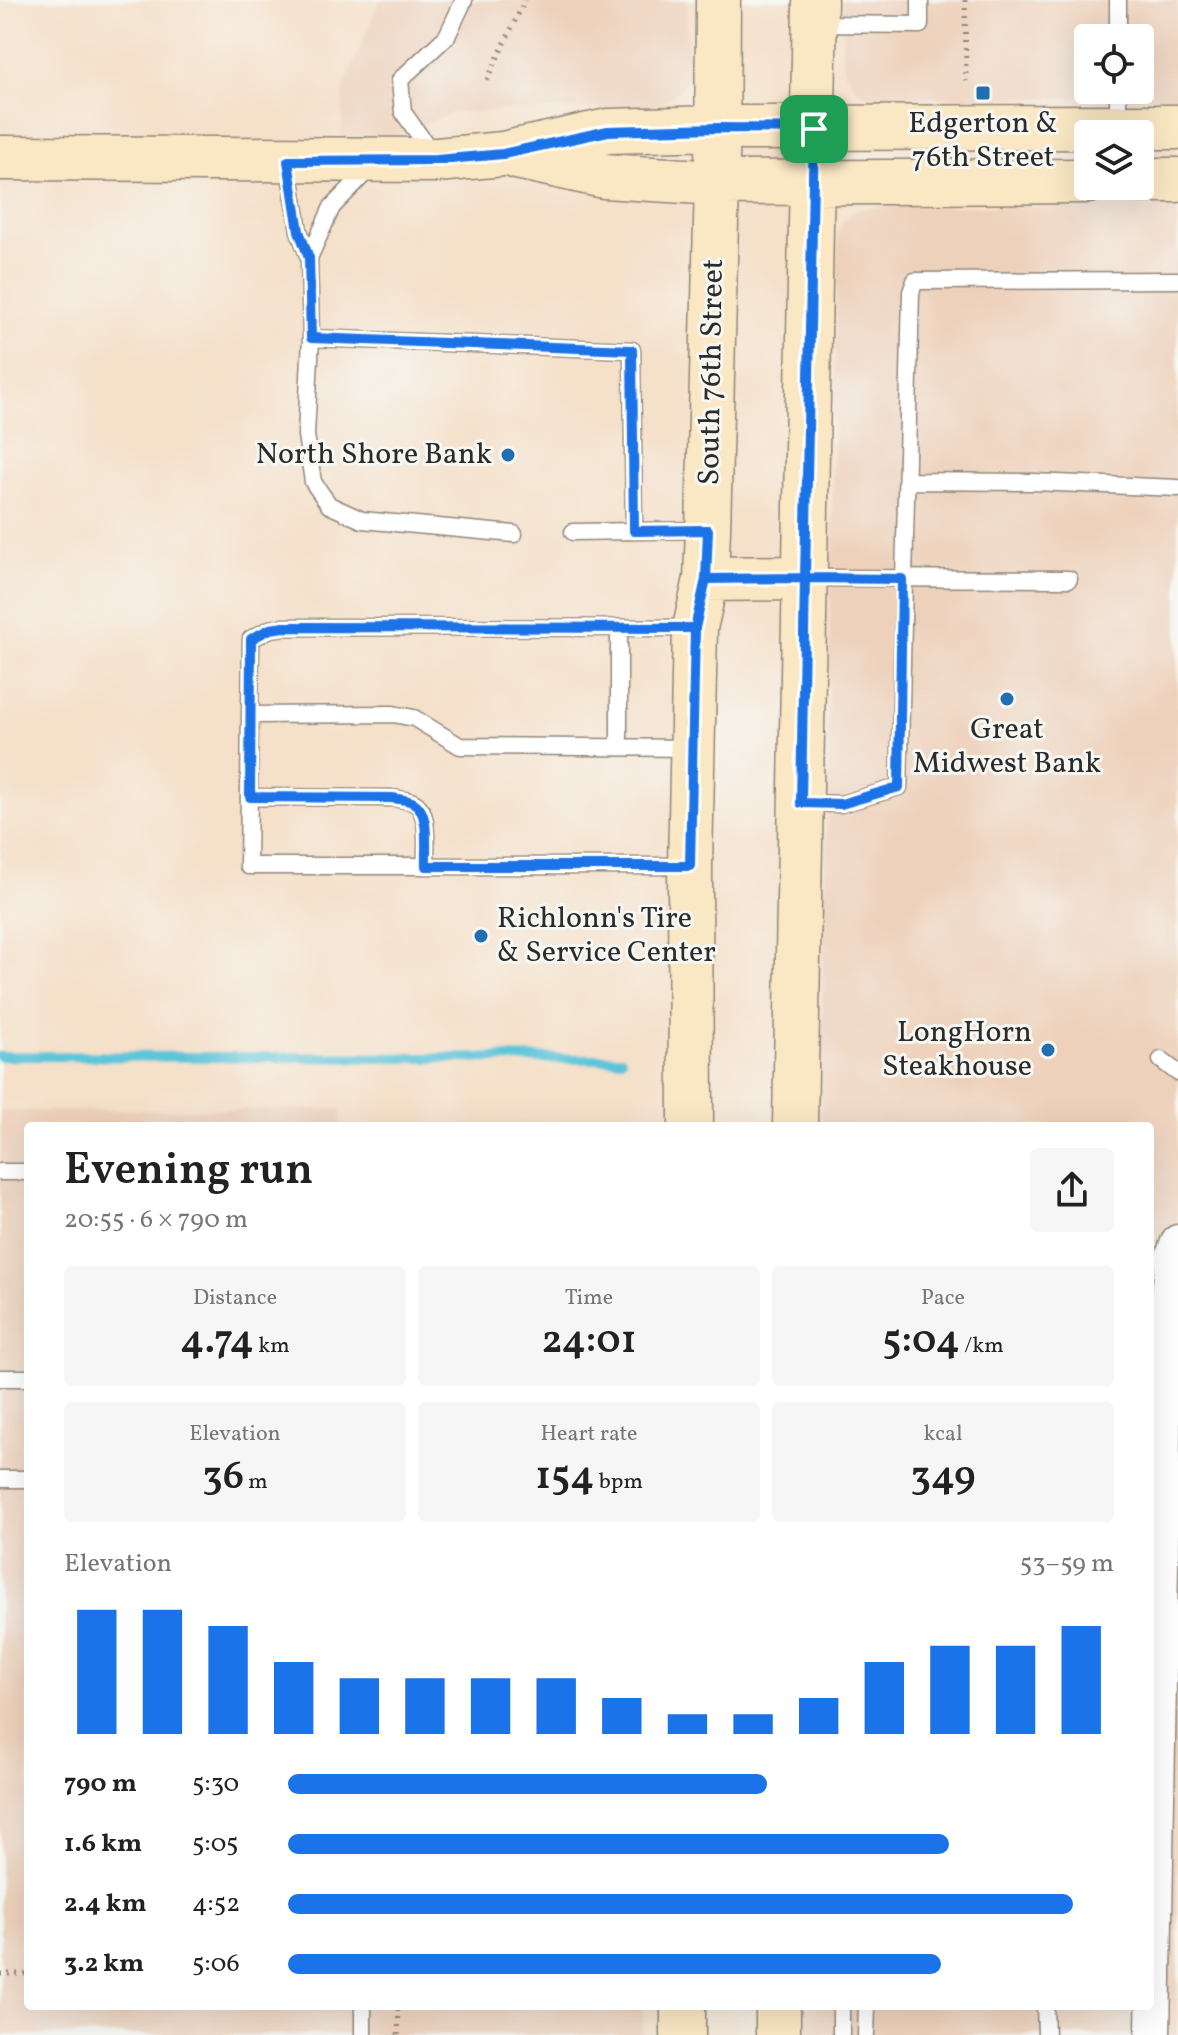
<!DOCTYPE html>
<meta charset="utf-8">
<style>
body{margin:0;font-family:Vollkorn,serif;background:#f6f6f6;color:#222;height:100vh;display:flex;flex-direction:column;font-size:30px;white-space:nowrap}
*{box-sizing:border-box;margin:0}
p{font-size:26px;color:#767676}
.icon{flex:none;width:44px;height:44px;fill:none;stroke:currentColor;stroke-width:2;stroke-linecap:round;stroke-linejoin:round}
.map{position:relative;flex:1;overflow:hidden}
.details{position:absolute;left:24px;top:1122px;width:1130px;height:888px;display:flex;flex-direction:column;background:#fff;border-radius:8px;box-shadow:0 8px 32px #0002}
.details>*{flex:none}
.tools{position:absolute;left:1074px;top:24px;display:grid;gap:16px}
.tools a{display:grid;place-items:center;width:80px;height:80px;border-radius:8px;background:#fff;box-shadow:0 8px 32px #0002;font-size:40px}
.pin{position:absolute;display:grid;place-items:center;width:68px;height:68px;color:#fff;margin:-34px;border-radius:16px;box-shadow:0 4px 12px #0006}
.round{display:grid;place-items:center;flex:none;width:84px;height:84px;border-radius:8px;background:#f6f6f6}
.head{display:flex;align-items:center;justify-content:space-between;height:136px;padding:0 40px}
h1{font-size:44px;font-weight:600;line-height:60px}
.metrics{display:grid;grid-template-columns:repeat(3,1fr);gap:12px;height:136px;padding:8px 40px}
.metrics div{display:grid;align-content:center;border-radius:8px;background:#f6f6f6;text-align:center}
.metrics b{font-size:40px;font-weight:600}
.metrics small{font-size:22px;font-weight:400}
.metrics p{font-size:22px}
.chart{height:224px;padding:16px 40px}
.chart p{display:flex;justify-content:space-between}
.chart svg{width:100%;height:144px;margin-top:8px;stroke:#1a73e8;stroke-width:6}
ul{padding:0 40px;list-style:none;font-size:26px}
li{display:grid;grid-template-columns:128px 96px 1fr;align-items:center;height:60px}
li i{height:20px;border-radius:10px;background:#1a73e8}
.map>svg:first-child{display:block}
</style>
<div class="map">
<svg width="1178" height="2035" viewBox="0 0 1178 2035">
<rect width="100%" height="100%" fill="#f6f6f2"/>
<filter id="ink" filterUnits="userSpaceOnUse"><feTurbulence type="fractalNoise" baseFrequency=".0125" numOctaves="2"/><feDisplacementMap in="SourceGraphic" scale="16" xChannelSelector="R" yChannelSelector="G"/><feConvolveMatrix kernelMatrix="1 2 1 2 8 2 1 2 1" color-interpolation-filters="sRGB"/></filter>
<filter id="wash" filterUnits="userSpaceOnUse"><feTurbulence type="fractalNoise" baseFrequency=".006" numOctaves="4" result="noise"/><feDisplacementMap in="SourceGraphic" scale="32" xChannelSelector="R" yChannelSelector="G"/><feGaussianBlur stdDeviation="1.8" result="paint"/><feColorMatrix in="noise" values="0 0 0 0 0 0 0 0 0 0 0 0 0 0 0 0 0 1.4 0 .05"/><feComposite in="paint" operator="in"/></filter>
<g filter="url(#wash)">
<rect width="100%" height="100%" fill="#f5e0c9"/>
<path fill="#eed1bb" fill-rule="evenodd" d="M380,0H687L688,77L682,88L658,108L456,112L396,135L341,138L344,86Z
M843,0H1178V97L872,98L858,90L846,73L842,56ZM1088,38H1140V90H1088Z
M1178,205V2035H803L804,2006H1150V1126H820L838,235L842,222L854,212L870,207Z
M341,1109V1126H28V2006H643V2035H0V1111Z"/>
<g fill="none" stroke-linecap="round" stroke-linejoin="round">
<path stroke="#5dc5d9" stroke-width="10" d="M0,1056L621,1059"/>
</g>
</g>
<g filter="url(#ink)">
<g fill="none" stroke-linecap="round" stroke-linejoin="round">
<g stroke="#90867a" stroke-width="19">
<path id="lane" d="M1118,0V38
M817,24L920,25V0
M1118,90V126
M434,156L403,112L400,80L447,36L464,0
M288,161L299,231L309,258L311,338L306,435L313,482L329,505L362,520L514,534
M309,258L332,207L370,168
M311,338L632,350L634,531
M908,481L1033,482L1178,488
M573,532L707,530
M807,578L1069,579
M619,628V747
M250,715L393,714L414,718L460,746L692,748
M250,797L392,798C398,799 407,800 413,802C431,810 425,849 426,866
M802,803L841,804L899,787L911,292L915,281L1178,280
M689,866H248L251,639L270,629L284,627L693,628
M1161,1060L1178,1073
M0,1172H28
M0,1378H28
M0,1479H28
M1045,2006L1046,2035
M363,2035V2006
M841,2035V2006
M866,2035L867,2006"/>
</g>
<g stroke="#90867a" stroke-width="37">
<path id="street" d="M1153,2035L1165,1330L1173,1256L1178,1242"/>
</g>
<g stroke="#90867a" stroke-width="47">
<path id="secondary" d="M517,157L604,176L717,183L1088,181
M0,158L437,160L503,154L608,131L717,128L1178,127
M1140,180H1178
M706,579L805,578
M691,1126L690,866L695,628L706,579L708,530L717,183L718,0
M795,1126L815,0
M683,2035V2006
M778,2035V2006"/>
</g>
<path stroke="#90867a" stroke-width="5" stroke-dasharray="2 6" stroke-linecap="butt" d="M965,0L966,81
M487,80L525,0
M0,1974H28
M398,2035L399,2006"/>
<use href="#lane" stroke="#fff" stroke-width="16"/>
<use href="#street" stroke="#fff" stroke-width="34"/>
<use href="#secondary" stroke="#fae7c3" stroke-width="44"/>
</g>
</g>
<g fill="none" stroke-linecap="round" stroke-linejoin="round" filter="url(#ink)">
<g stroke="#fff" stroke-width="16">
<path id="route" d="M814,129L717,128L608,131L503,154L437,160L288,161L299,231L309,258L311,338L632,350L634,531L708,530L706,579L695,628L690,866H426C425,849 431,810 412,802C407,800 398,799 392,798L250,797L251,639L270,629L284,627L695,628L706,579L805,578L801,803L841,804L899,787L902,579L805,578L814,129"/>
</g>
<use href="#route" stroke="#1a73e8" stroke-width="10"/>
</g>
<g fill="#1f6fb2" stroke="#f6f6f2" stroke-width="3">
<rect x="975" y="85" width="16" height="16" rx="4"/>
<circle cx="508" cy="455" r="8"/>
<circle cx="1007" cy="699" r="8"/>
<circle cx="481" cy="936" r="8"/>
<circle cx="1048" cy="1050" r="8"/>
</g>
<g text-anchor="middle" dominant-baseline="central" stroke-width="6" stroke-linejoin="round" paint-order="stroke">
<g font-size="30" fill="#2b2b2b" stroke="#f6f6f2">
<text x="983" y="124">Edgerton &amp;<tspan x="983" dy="34">76th Street</tspan></text>
<text x="492" y="455" text-anchor="end">North Shore Bank</text>
<text x="1007" y="730">Great<tspan x="1007" dy="34">Midwest Bank</tspan></text>
<text x="497" y="919" text-anchor="start">Richlonn's Tire<tspan x="497" dy="34">&amp; Service Center</tspan></text>
<text x="1032" y="1033" text-anchor="end">LongHorn<tspan x="1032" dy="34">Steakhouse</tspan></text>
</g>
<g font-size="30" fill="#2b2b2b" stroke="#f6f6f2">
<text transform="translate(712 372) rotate(-89)">South 76th Street</text>
</g>
</g>
</svg>
<div class="tools">
<a><svg class="icon" aria-label="locate" viewBox="0 0 24 24"><circle cx="12" cy="12" r="6"/><path d="M12 2v4M12 18v4M2 12h4M18 12h4"/></svg></a>
<a><svg class="icon" aria-label="layers" viewBox="0 0 24 24"><path d="M12 4l9 5-9 5-9-5zM3 14l9 5 9-5"/></svg></a>
</div>
<div class="pin" style="left:814px;top:129px;background:#1e9e55"><svg class="icon" aria-label="arrive" viewBox="0 0 24 24"><path d="M6 21V4h12l-3 4 3 4H6"/></svg></div>
<section class="details">
<div class="head"><div><h1>Evening run</h1><p>20:55 · 6 × 790 m</p></div><a class="round"><svg class="icon" aria-label="share" viewBox="0 0 24 24"><path d="M12 15V3M7 8l5-5 5 5M5 13v7h14v-7"/></svg></a></div>
<div class="metrics">
<div><p>Distance</p><b>4.74<small> km</small></b></div>
<div><p>Time</p><b>24:01</b></div>
<div><p>Pace</p><b>5:04<small> /km</small></b></div>
</div>
<div class="metrics">
<div><p>Elevation</p><b>36<small> m</small></b></div>
<div><p>Heart rate</p><b>154<small> bpm</small></b></div>
<div><p>kcal</p><b>349</b></div>
</div>
<div class="chart"><p><span>Elevation</span>53–59 m</p>
<svg viewBox="0 0 160 44" preserveAspectRatio="none"><path d="M5 44V6M15 44V6M25 44V11M35 44V22M45 44V27M55 44V27M65 44V27M75 44V27M85 44V33M95 44V38M105 44V38M115 44V33M125 44V22M135 44V17M145 44V17M155 44V11"/></svg>
</div>
<ul>
<li><b>790 m</b>5:30<i style="width:58%"></i></li>
<li><b>1.6 km</b>5:05<i style="width:80%"></i></li>
<li><b>2.4 km</b>4:52<i style="width:95%"></i></li>
<li><b>3.2 km</b>5:06<i style="width:79%"></i></li>
</ul>
</section>
</div>
